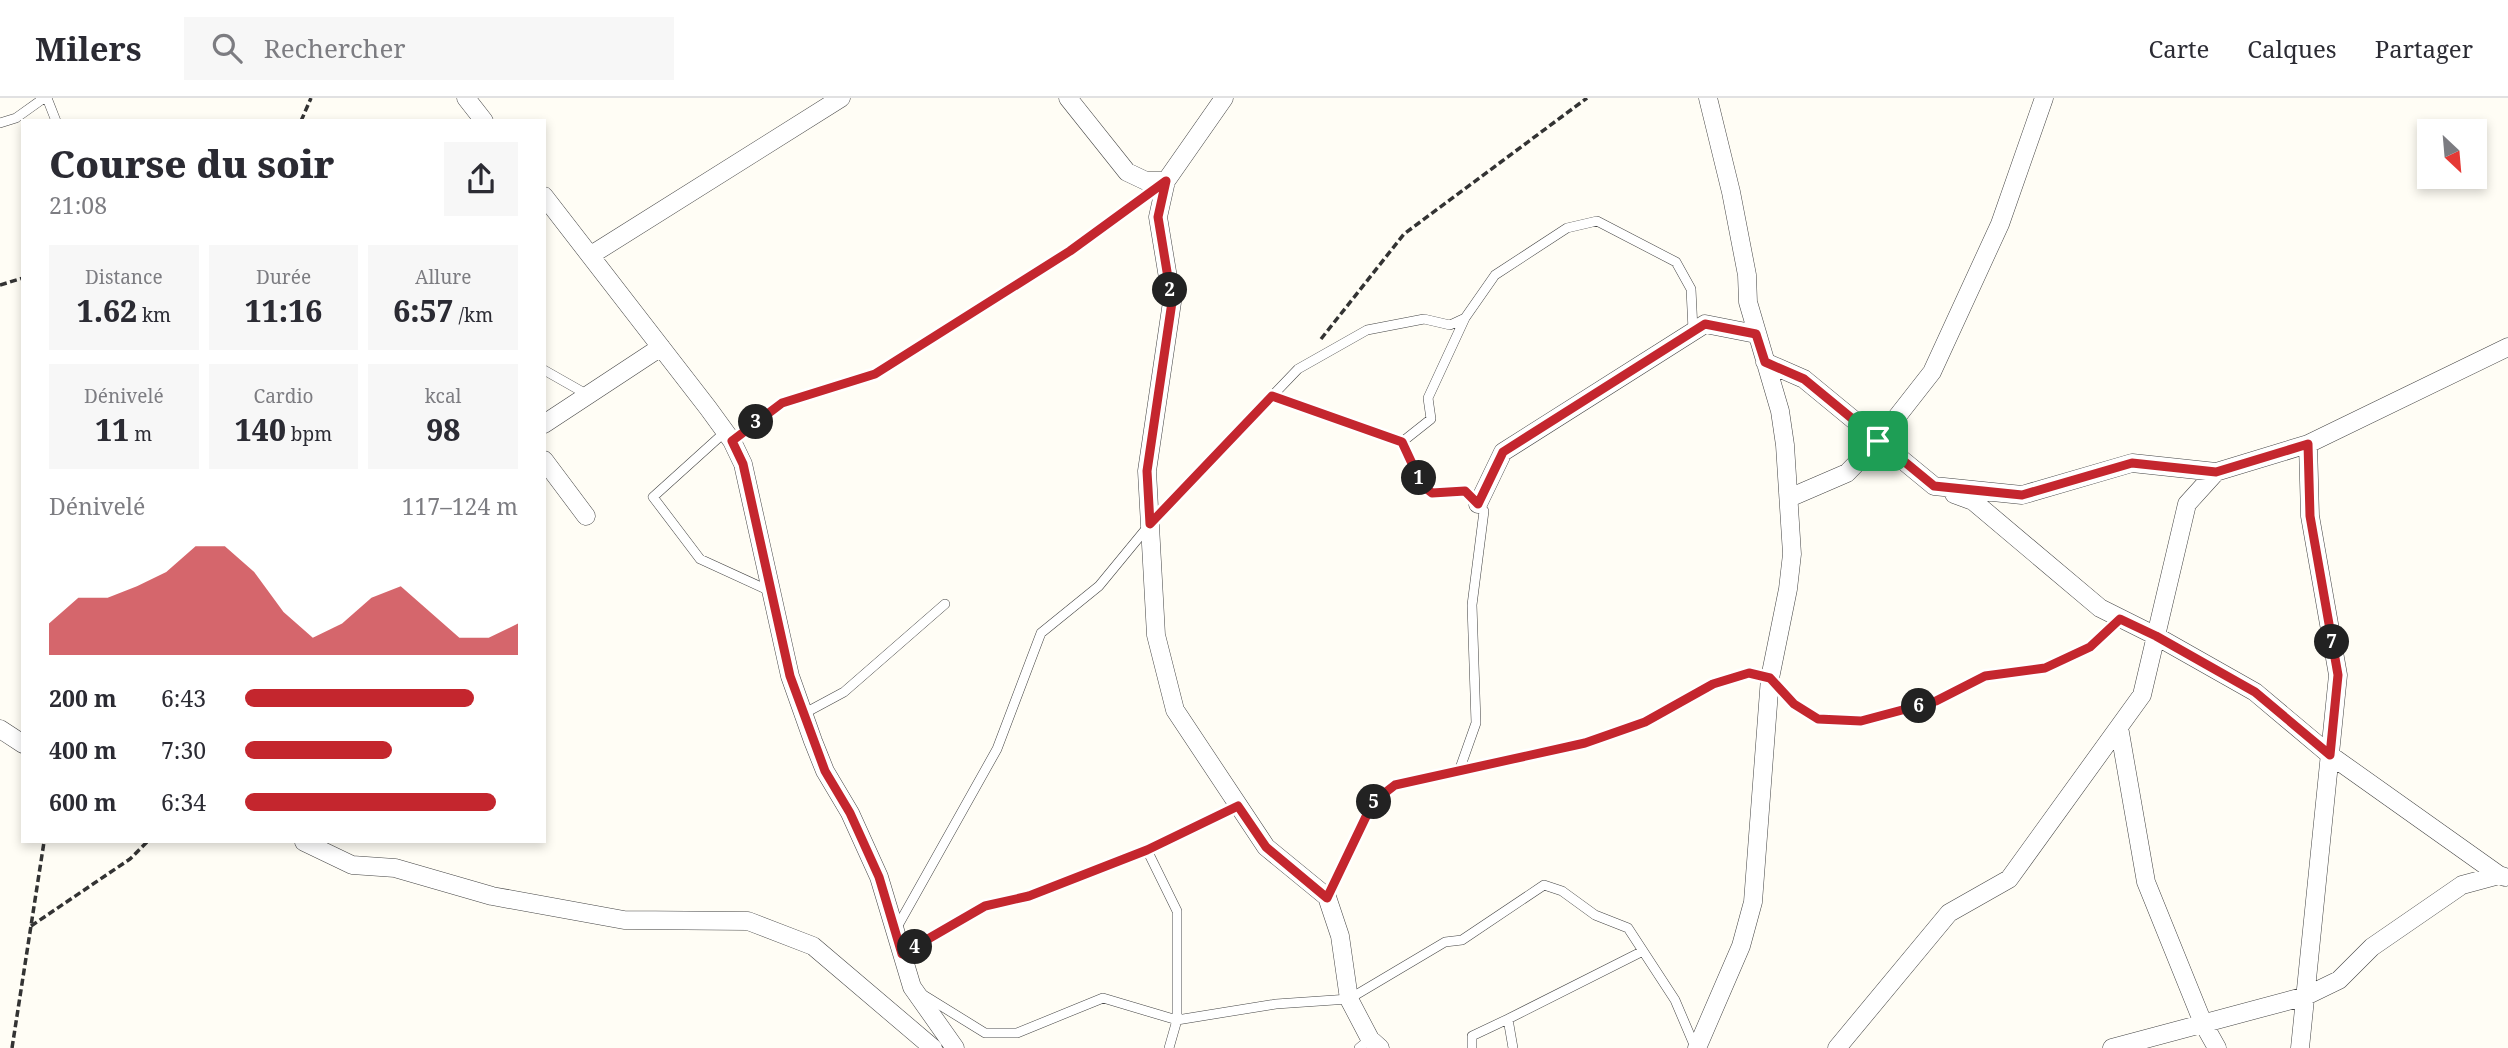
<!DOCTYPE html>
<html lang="fr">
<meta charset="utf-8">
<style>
body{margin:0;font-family:"Noto Serif",serif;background:#f7f7f7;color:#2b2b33;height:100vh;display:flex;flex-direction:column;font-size:26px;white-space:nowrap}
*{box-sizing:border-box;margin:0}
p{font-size:23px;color:#7c7c81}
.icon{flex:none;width:38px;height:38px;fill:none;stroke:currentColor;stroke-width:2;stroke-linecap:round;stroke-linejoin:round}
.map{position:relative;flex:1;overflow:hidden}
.side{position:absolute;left:21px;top:21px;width:525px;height:724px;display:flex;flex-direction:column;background:#fff;border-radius:0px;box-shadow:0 4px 10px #0003}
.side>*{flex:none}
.needle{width:46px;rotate:154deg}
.fabs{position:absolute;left:2417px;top:21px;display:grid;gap:14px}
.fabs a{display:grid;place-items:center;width:70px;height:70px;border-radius:0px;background:#fff;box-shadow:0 4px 10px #0003;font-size:35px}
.pin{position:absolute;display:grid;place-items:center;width:60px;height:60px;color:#fff;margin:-30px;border-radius:14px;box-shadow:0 4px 10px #0006}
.km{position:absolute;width:35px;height:35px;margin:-18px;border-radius:50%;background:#222;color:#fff;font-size:19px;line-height:35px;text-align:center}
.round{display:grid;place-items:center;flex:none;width:74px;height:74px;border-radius:0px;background:#f7f7f7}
.headline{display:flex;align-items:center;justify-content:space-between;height:119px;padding:0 28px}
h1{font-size:38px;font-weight:800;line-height:52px}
.figures{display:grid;grid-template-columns:repeat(3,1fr);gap:10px;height:119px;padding:7px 28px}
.figures div{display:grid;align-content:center;border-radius:0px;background:#f7f7f7;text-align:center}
.figures b{font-size:30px;font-weight:800}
.figures small{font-size:19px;font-weight:400}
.figures p{font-size:19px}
.chart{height:196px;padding:14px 28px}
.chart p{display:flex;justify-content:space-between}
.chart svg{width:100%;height:126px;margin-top:7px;fill:#c4262e;opacity:.7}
ul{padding:0 28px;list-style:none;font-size:23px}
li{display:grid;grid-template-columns:112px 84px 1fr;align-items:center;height:52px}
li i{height:18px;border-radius:9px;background:#c4262e}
header{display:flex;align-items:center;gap:42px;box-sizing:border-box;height:98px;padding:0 35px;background:#fff;border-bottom:2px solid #e1e1e2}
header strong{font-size:33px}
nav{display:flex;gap:38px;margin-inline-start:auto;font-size:24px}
.search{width:490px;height:63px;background:#f7f7f7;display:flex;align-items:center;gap:18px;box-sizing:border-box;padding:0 24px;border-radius:0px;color:#7c7c81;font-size:26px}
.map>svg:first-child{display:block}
</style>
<header>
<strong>Milers</strong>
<div class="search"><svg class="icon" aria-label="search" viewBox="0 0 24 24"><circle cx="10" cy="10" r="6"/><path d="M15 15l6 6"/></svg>Rechercher</div>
<nav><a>Carte</a><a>Calques</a><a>Partager</a></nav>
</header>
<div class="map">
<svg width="2508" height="950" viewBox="0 0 2508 950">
<rect width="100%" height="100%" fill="#fffdf5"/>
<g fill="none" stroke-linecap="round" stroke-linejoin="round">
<g stroke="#444" stroke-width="10">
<path id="service" d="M47,0L56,23
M0,25L16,20L44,0
M544,272L588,297
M1272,298L1402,344L1431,321L1428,300L1465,220
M725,334L653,399L700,461L772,494
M732,343L782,305L875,276L1070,153L1161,86
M1402,344L1422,387L1432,395L1465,393L1484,413L1472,507L1476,625L1459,673
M805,615L844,594L945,506
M1147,752L1177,813V922L1169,950
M1327,799L1373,704L1396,686L1585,645L1645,624L1713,586L1749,575L1770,580L1794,606L1818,621L1861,623L1936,603L1985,578L2045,570L2090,549L2120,521
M896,831L997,651L1041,535L1099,488L1150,426L1298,271L1367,232L1424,221L1450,227L1465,220L1495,177L1567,130L1597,123L1676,164L1691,191L1693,232
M902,856L985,808L1029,798L1147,752L1238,708
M922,896L985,935H1017L1103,900L1177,922L1276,906L1349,901L1445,844L1462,842L1544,787L1562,793L1595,817L1628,830L1675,902L1695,949
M1359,950L1370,941
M1472,950V938L1508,921
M1513,950L1508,921L1643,853"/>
</g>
<g stroke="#444" stroke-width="19">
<path id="minor" d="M466,0L484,23
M1068,0L1127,74L1146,83H1166
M1224,0L1166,83L1158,119L1172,204L1147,373L1156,537L1175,612L1266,749L1327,799L1340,838L1349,901L1370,941L1380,950
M544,98L708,310L732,343L743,366L790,578L813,643L825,673L850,715L879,779L912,889L955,950
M591,157L841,0
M1765,264L1804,281L1934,388L2022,397L2132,365L2216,374L2308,346L2508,249
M544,326L661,249
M544,362L586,418
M1954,396L1973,403L2100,510L2156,538L2255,594L2330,657L2499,777
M1789,400L1847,375L1878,343L1932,274L2000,126L2044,0
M1478,406L1503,354L1705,226L1756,236
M2119,629L2146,784L2203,925L2217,950
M0,631L23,646
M304,744L352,767L395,770L492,798L624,822L748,823L813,848L933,950
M1697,950L1741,848L1753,804L1770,580L1788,491L1792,456L1785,347L1780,313L1748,204L1747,177L1731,94L1708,0
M1837,950L1949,815L2009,781L2142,597L2187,406L2216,374
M2112,950L2306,898L2339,882L2372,849L2462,787L2499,777L2505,779
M2300,950L2338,577L2310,418L2308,346"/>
</g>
<path stroke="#333" stroke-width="3.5" stroke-dasharray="7 3.5" stroke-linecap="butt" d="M301,23L311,0
M0,187L23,180
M1321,241L1404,136L1587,0
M31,828L130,761L147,744
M12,950L44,744"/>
<use href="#service" stroke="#fff" stroke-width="9"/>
<use href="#minor" stroke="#fff" stroke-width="18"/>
</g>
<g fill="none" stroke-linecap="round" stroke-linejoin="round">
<g stroke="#fff" stroke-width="14">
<path id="route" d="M1166,83L1158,119L1172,204L1147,373L1150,426L1272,298L1402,344L1422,387L1432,395L1465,393L1478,406L1503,354L1705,226L1756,236L1765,264L1804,281L1934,388L2022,397L2132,365L2216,374L2308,346L2310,418L2338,577L2330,657L2255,594L2156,538L2120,521L2090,549L2045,570L1985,578L1936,603L1861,623L1818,621L1794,606L1770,580L1749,575L1713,586L1645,624L1585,645L1395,687L1373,704L1327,800L1266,749L1238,708L1147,752L1029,798L985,808L902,856L879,779L850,715L825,673L790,578L743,366L732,343L782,305L875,276L1070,153Z"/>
</g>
<use href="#route" stroke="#c4262e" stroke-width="9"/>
</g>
</svg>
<div class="fabs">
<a><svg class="needle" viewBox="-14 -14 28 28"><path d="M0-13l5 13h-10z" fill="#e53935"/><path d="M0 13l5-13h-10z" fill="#7c7c81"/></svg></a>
</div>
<div class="pin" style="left:1878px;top:343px;background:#1e9e55"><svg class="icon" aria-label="arrive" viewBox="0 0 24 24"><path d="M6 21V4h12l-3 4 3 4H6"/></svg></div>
<b class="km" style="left:1419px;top:380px">1</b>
<b class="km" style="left:1170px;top:192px">2</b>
<b class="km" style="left:756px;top:324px">3</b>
<b class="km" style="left:915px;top:849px">4</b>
<b class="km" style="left:1374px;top:704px">5</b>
<b class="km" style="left:1919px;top:608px">6</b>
<b class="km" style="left:2332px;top:544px">7</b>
<section class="side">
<div class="headline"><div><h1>Course du soir</h1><p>21:08</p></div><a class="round"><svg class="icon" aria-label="share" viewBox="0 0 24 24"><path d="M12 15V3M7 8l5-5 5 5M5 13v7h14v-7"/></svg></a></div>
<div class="figures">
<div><p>Distance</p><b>1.62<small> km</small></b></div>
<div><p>Durée</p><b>11:16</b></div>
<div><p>Allure</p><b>6:57<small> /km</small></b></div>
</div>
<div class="figures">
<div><p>Dénivelé</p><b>11<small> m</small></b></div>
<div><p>Cardio</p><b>140<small> bpm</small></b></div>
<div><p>kcal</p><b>98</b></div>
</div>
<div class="chart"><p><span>Dénivelé</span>117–124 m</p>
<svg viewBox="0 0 160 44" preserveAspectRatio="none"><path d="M0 44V33L10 24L20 24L30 20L40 15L50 6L60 6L70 15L80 29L90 38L100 33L110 24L120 20L130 29L140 38L150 38L160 33V44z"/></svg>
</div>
<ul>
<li><b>200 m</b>6:43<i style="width:84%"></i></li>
<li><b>400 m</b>7:30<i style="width:54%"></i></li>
<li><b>600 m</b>6:34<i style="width:92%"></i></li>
</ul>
</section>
</div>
